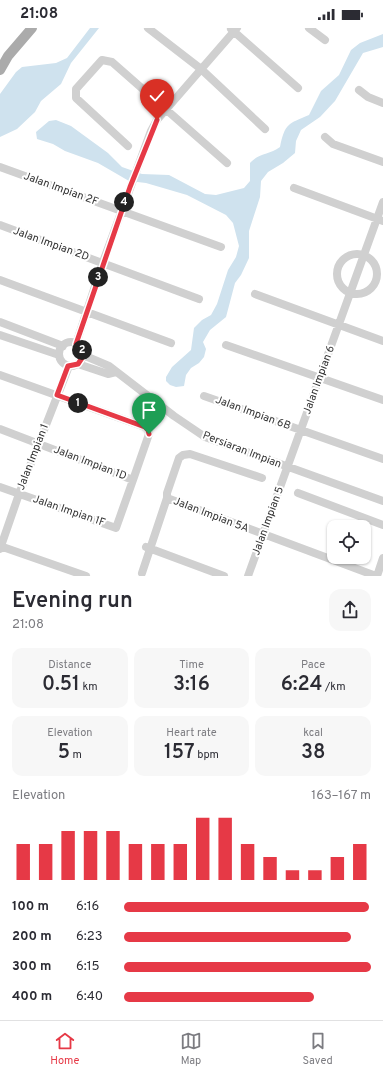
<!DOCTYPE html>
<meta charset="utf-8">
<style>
body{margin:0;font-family:Overpass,sans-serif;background:#f7f7f7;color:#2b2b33;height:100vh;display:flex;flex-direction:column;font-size:15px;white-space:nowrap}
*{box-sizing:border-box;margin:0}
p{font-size:13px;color:#7c7c81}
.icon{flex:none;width:22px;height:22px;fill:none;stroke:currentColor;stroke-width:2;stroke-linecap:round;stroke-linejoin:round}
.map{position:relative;height:548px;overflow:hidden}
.drawer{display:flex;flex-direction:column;background:#fff;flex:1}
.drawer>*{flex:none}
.buttons{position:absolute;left:327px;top:492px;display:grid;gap:8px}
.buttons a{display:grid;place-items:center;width:44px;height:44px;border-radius:8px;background:#fff;box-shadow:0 1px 3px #0004;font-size:20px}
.pin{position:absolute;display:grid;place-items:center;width:34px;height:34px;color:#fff;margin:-41px -17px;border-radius:50% 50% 50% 0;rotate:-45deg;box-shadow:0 0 4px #0007}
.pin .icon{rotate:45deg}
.km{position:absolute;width:20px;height:20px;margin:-10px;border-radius:50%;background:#222;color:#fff;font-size:11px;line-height:20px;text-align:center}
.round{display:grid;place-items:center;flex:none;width:42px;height:42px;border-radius:12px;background:#f7f7f7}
.headline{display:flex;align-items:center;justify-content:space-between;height:68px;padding:0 12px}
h1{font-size:22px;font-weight:600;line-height:30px}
.metrics{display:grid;grid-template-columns:repeat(3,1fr);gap:6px;height:68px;padding:4px 12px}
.metrics div{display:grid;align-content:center;border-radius:10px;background:#f7f7f7;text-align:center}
.metrics b{font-size:20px;font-weight:600}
.metrics small{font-size:11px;font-weight:400}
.metrics p{font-size:11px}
.chart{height:112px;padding:8px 12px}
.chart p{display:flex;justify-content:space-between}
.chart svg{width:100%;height:72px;margin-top:4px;stroke:#e63946;stroke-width:6}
ul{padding:0 12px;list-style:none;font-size:13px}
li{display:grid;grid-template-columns:64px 48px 1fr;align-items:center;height:30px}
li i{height:10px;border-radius:5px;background:#e63946}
.status{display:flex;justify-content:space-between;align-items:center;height:28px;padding:0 20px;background:#fff;direction:ltr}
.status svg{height:11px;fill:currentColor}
.tab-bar{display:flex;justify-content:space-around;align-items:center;height:56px;border-top:1px solid #e1e1e2;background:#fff;font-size:11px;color:#7c7c81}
.tab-bar a{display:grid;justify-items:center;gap:2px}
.tab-bar .on{color:#e63946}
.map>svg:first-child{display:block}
</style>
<div class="status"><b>21:08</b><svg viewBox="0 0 49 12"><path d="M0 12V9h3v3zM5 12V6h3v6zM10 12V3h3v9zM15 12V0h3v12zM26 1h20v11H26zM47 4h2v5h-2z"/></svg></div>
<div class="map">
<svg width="383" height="548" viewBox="0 0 383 548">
<rect width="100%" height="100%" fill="#fff"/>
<path fill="#cfe2ee" d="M90,0H99L71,35L61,56L41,73L35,84L17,101L0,109V66L16,44L22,39L56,35L67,30Z
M383,6V19L363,25L335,73L320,89L301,102L296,113L295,125L283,135L268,144L261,153L260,169L249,203V230L241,247L235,255L226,289L210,302L203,314L206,321L204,329L199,335L191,340L186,347L184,358L176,359L170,357L166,353V349L172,339L191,322L194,300L202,292L211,287L217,276L228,242L236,229L239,218L233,195L226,187L187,167L146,155L129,153L98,135L65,123L53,116L37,111L36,104L49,93L56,92L71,98L108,125L122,139L142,146L169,147L205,166L216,167L244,160L250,153V135C259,125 269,127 280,119C285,95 288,96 309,87L321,63L339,47L351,22L360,15Z"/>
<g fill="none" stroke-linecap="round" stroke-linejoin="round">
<path stroke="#d0d0d0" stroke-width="8" d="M148,0L201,41L265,101
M309,0L325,12
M231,1L298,60
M359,62L368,69L383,75
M325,109L333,116L383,134
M128,118L76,70V61L102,32L112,34L227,135
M0,139L221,219
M294,160L383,193
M0,197L199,271
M337 246a20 20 0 1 1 40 0a20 20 0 1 1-40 0Z
M0,252L171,315
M255,266L383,313
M0,294L63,318
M0,307L59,327
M59 326a12 12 0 1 1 24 0a12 12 0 1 1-24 0Z
M76,316L103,234L151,103L157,92L237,0
M226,317L383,372
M83,327L109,338L174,388L205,409L383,473
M78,336L108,346L116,344
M0,347L145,399L148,402L149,406L133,452L0,401
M204,368L383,431
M262,450L190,426L183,427L179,430L167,465V470L376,548
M0,459L116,500L133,452
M298,465L383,497
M0,518L86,548
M146,519L224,548
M0,521L19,466L69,338
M142,545L167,470
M248,548L383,174
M377,548L383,530"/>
<path stroke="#ababab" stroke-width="10" d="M0,42L8,28L32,0"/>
</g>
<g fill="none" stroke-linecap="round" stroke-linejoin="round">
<g stroke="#fff" stroke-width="8">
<path id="route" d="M149,406L148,402L145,399L57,367L68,338L78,336L82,330L81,320L76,316L130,159L157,92"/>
</g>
<use href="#route" stroke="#e63946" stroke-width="5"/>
</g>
<g text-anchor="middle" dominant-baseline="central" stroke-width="4" stroke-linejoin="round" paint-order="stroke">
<g font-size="11" fill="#333" stroke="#fff">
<text transform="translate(61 161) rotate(20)">Jalan Impian 2F</text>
<text transform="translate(51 216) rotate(20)">Jalan Impian 2D</text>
<text transform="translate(319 352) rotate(-70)">Jalan Impian 6</text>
<text transform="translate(253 385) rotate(20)">Jalan Impian 6B</text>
<text transform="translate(242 422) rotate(21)">Persiaran Impian</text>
<text transform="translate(33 429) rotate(-69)">Jalan Impian 1</text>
<text transform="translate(90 435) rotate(21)">Jalan Impian 1D</text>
<text transform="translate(69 483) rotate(19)">Jalan Impian 1F</text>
<text transform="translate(211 487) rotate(21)">Jalan Impian 5A</text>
<text transform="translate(268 493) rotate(-70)">Jalan Impian 5</text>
</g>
</g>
</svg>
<div class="buttons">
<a><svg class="icon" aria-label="locate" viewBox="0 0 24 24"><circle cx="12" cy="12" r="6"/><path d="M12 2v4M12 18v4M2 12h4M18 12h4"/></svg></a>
</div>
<div class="pin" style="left:149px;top:406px;background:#1e9e55"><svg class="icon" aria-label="arrive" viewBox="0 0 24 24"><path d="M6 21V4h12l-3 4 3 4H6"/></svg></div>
<div class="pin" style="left:157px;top:92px;background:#d93025"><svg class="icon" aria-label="check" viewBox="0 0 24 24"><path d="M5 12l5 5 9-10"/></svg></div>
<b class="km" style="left:78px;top:375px">1</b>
<b class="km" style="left:82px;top:322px">2</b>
<b class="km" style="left:98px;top:249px">3</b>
<b class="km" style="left:124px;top:174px">4</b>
</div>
<section class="drawer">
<div class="headline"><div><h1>Evening run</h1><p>21:08</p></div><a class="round"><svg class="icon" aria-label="share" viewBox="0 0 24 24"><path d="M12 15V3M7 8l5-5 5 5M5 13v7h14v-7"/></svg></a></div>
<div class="metrics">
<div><p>Distance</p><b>0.51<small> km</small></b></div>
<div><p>Time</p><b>3:16</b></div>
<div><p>Pace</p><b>6:24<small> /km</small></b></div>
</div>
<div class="metrics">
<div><p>Elevation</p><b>5<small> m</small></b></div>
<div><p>Heart rate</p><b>157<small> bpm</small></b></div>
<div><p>kcal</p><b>38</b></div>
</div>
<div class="chart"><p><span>Elevation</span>163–167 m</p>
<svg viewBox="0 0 160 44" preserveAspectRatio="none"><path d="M5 44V22M15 44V22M25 44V14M35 44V14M45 44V14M55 44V22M65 44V22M75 44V22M85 44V6M95 44V6M105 44V22M115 44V30M125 44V38M135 44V38M145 44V30M155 44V22"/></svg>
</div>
<ul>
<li><b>100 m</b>6:16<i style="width:99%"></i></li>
<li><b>200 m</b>6:23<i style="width:92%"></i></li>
<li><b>300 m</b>6:15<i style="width:100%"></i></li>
<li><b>400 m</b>6:40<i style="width:77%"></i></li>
</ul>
</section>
<nav class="tab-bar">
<a class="on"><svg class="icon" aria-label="home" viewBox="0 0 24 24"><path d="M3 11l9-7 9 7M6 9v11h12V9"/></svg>Home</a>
<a><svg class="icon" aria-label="map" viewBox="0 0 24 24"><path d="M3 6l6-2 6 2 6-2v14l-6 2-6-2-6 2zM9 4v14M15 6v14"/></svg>Map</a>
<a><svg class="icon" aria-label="saved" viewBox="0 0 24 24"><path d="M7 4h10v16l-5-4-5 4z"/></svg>Saved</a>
</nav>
